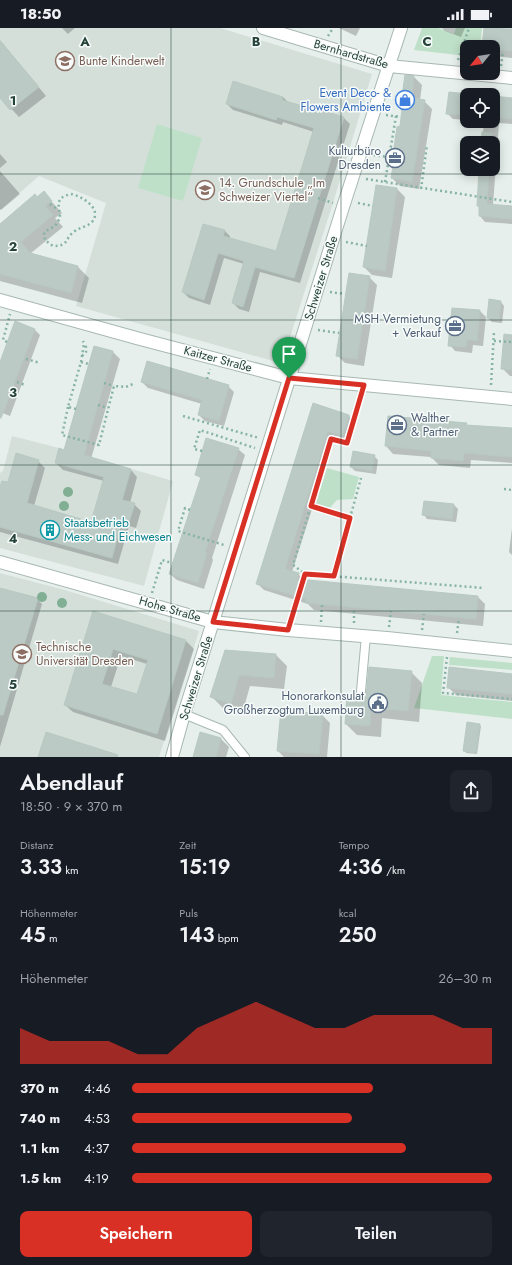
<!DOCTYPE html>
<html lang="de">
<meta charset="utf-8">
<style>
body{margin:0;font-family:Jost,sans-serif;background:#20242c;color:#f1f3f6;height:100vh;display:flex;flex-direction:column;font-size:15px;white-space:nowrap}
*{box-sizing:border-box;margin:0}
p{font-size:13px;color:#9ea1a6}
.icon{flex:none;width:22px;height:22px;fill:none;stroke:currentColor;stroke-width:2;stroke-linecap:round;stroke-linejoin:round}
.map{position:relative;height:729px;overflow:hidden}
.drawer{display:flex;flex-direction:column;background:#171b24;flex:1}
.drawer>*{flex:none}
.needle{width:26px;rotate:240deg}
.tools{position:absolute;left:460px;top:12px;display:grid;gap:8px}
.tools a{display:grid;place-items:center;width:40px;height:40px;border-radius:8px;background:#171b24;box-shadow:0 2px 10px #0003;font-size:20px}
.pin{position:absolute;display:grid;place-items:center;width:34px;height:34px;color:#fff;margin:-41px -17px;border-radius:50% 50% 50% 0;rotate:-45deg;box-shadow:0 0 4px #0007}
.pin .icon{rotate:45deg}
.round{display:grid;place-items:center;flex:none;width:42px;height:42px;border-radius:8px;background:#20242c}
.overview{display:flex;align-items:center;justify-content:space-between;height:68px;padding:0 20px}
h1{font-size:22px;font-weight:600;line-height:30px}
.stats{display:grid;grid-template-columns:repeat(3,1fr);gap:6px;height:68px;padding:4px 20px}
.stats div{display:grid;align-content:center}
.stats b{font-size:20px;font-weight:600}
.stats small{font-size:11px;font-weight:400}
.stats p{font-size:11px}
.chart{height:112px;padding:8px 20px}
.chart p{display:flex;justify-content:space-between}
.chart svg{width:100%;height:72px;margin-top:4px;fill:#d93025;opacity:.7}
.button{display:flex;gap:8px;margin-top:auto;padding:8px 20px}
.button a{flex:1;height:46px;border-radius:8px;background:#d93025;color:#fff;font-size:16px;font-weight:600;line-height:46px;text-align:center}
.button a+a{background:#20242c;color:#f1f3f6}
ul{padding:0 20px;list-style:none;font-size:13px}
li{display:grid;grid-template-columns:64px 48px 1fr;align-items:center;height:30px}
li i{height:10px;border-radius:5px;background:#d93025}
.status{display:flex;justify-content:space-between;align-items:center;height:28px;padding:0 20px;background:#171b24;direction:ltr}
.status svg{height:11px;fill:currentColor}
.map>svg:first-child{display:block}
</style>
<div class="status"><b>18:50</b><svg viewBox="0 0 49 12"><path d="M0 12V9h3v3zM5 12V6h3v6zM10 12V3h3v9zM15 12V0h3v12zM26 1h20v11H26zM47 4h2v5h-2z"/></svg></div>
<div class="map">
<svg width="512" height="729" viewBox="0 0 512 729">
<rect width="100%" height="100%" fill="#e6efeb"/>
<path fill="#d4dfda" d="M0,0H220L372,46L333,175L283,331L277,334L76,278L106,175L39,148L0,182Z
M12,408L59,420L173,453L144,558L0,520V445L3,443Z
M0,545L65,562L199,603L159,729H0Z"/>
<path fill="#bfe0c8" d="M422,0H438L454,6L456,0H482L480,19H467V28L414,22Z
M157,96L202,110L183,173L138,160Z
M327,440L359,449L353,471L337,472L329,481L315,477Z
M432,628H444L441,667L512,674V691L414,680Z
M450,629L512,635V642L449,637Z"/>
<path fill="#0003" fill-rule="evenodd" d="M62,0H75L68,6Z
M339,0H360L356,8Z
M442,0H465L461,9L445,3Z
M485,0L512,2V30L493,28V19H483Z
M0,12L46,68L19,89L0,69Z
M406,48L414,49L422,57L420,72L424,73L432,81L419,161L400,158L392,150L403,83L401,81Z
M450,65L470,67H467V92L453,91L447,85Z
M283,69L288,74L321,85V83L344,90L350,96L300,255L260,244L249,284L239,281L233,275L244,236L224,230L210,277L189,270L183,264L225,203L230,208V211L277,224L314,104L283,94L282,97L233,82L227,76Z
M493,69L512,71V96L499,95L493,177L512,179V196L485,194L480,188V180L478,177L480,141H493V115H482L484,94L476,93H493Z
M0,126L7,134L0,140Z
M0,143L20,166L1,182L0,181Z
M377,158L397,161L405,169L392,250L372,247L364,239Z
M44,165L62,185L55,190L63,199L31,225L78,239L89,250L82,275L0,253V197Z
M369,249L377,257L364,338L345,335L338,328Z
M501,274L504,278L502,295L492,294L488,290Z
M453,281L480,283L486,289L483,318L473,317L472,325L455,323L450,317Z
M34,301L40,307L10,388L0,384V337Z
M94,319L113,324L120,331L91,431L131,442L137,449L130,475L134,476L141,483L136,500L129,498L118,536L0,504V463L38,433L45,440L34,478L92,495L104,453L63,442L56,435L65,423Z
M512,321V348H510L502,340Z
M142,354L228,358L234,364L224,398L205,393L199,387L202,376L148,360Z
M313,376L349,388L356,395L350,414L335,409L292,544L298,546L305,553L478,569L485,576L483,598L314,582L308,576L264,562L257,555Z
M466,396L468,398L512,401V435L471,432L470,440L439,437L431,429L393,426L386,418Z
M238,421L245,427L212,530L213,532L204,561L177,552L170,546L201,451L196,446Z
M374,428L378,432L376,446L355,443L351,439Z
M454,477L458,481L456,494L427,491L424,487Z
M512,500V527L509,524Z
M0,561L37,571L42,576L0,719Z
M94,584L186,613L194,621L165,713L73,684L65,677ZM121,628L147,636L138,668L111,659Z
M225,623L276,627L287,638L284,661L250,658L242,686L223,680L212,669Z
M411,644L422,655L419,694L382,690L381,709L357,707L346,696L367,670Z
M512,647V673L456,667L448,659Z
M322,687L330,695L327,729H284L278,723Z
M479,697L481,698L477,726L466,725L465,723Z
M201,705L221,711L229,719L226,729H194Z"/>
<path fill="#bbcac4" stroke="#b8c9c2" fill-rule="evenodd" d="M484,0L512,1V23L493,22V19H482Z
M0,13L39,59L10,82L0,70Z
M405,47L414,48L412,70L425,72L412,154L391,150L396,121L394,120L397,99L400,98L402,82L400,81Z
M233,53L283,69L282,72L320,83V82L344,89L294,250L255,239L243,279L232,275L244,233L218,225L204,272L182,264L203,196L225,202L223,208L276,223L314,100L277,89L276,92L226,76Z
M449,64L467,66V87L446,86Z
M493,68L512,70V91L493,89Z
M482,104L492,105V115H481Z
M479,141H489L487,176L512,178V191L479,188V178H477Z
M376,157L397,160L385,243L363,239Z
M44,163L52,173L45,178L53,187L21,214L30,225L78,238L71,265L0,246V196L35,166L37,169Z
M349,245L370,248L357,331L336,328Z
M489,271L501,273L499,292L487,290Z
M452,280L480,282L477,313L467,311L466,319L448,318Z
M15,293L35,301L1,390H0V334Z
M504,306L512,307V342L501,341Z
M94,318L113,323L84,427L131,441L122,472L135,475L129,494L122,492L112,530L0,499V459L2,453L8,454L16,425L39,432L27,475L91,494L104,449L55,435L59,420L64,422Z
M147,333L229,357L219,393L198,387L202,372L141,354Z
M313,375L349,387L343,408L328,403L285,541L299,545L297,551L478,568L476,591L306,575V571L256,556Z
M388,388L467,395L466,397L512,400V429L464,425L463,433L431,430V423L385,418Z
M206,410L239,420L205,524L207,525L198,555L169,546L201,449L195,447Z
M353,423L375,427L372,443L350,439Z
M424,473L454,476L452,491L422,487Z
M0,560L38,570L3,687H0Z
M93,583L186,612L157,706L64,677ZM113,621L148,632L137,666L102,656Z
M225,622L276,626L274,650L239,647L231,676L210,669Z
M369,639L412,643L408,683L371,680L370,698L345,696L347,667L366,669Z
M449,639L512,646V666L447,660Z
M281,682L323,686L319,726L277,723Z
M467,694L480,696L476,725L463,723Z
M46,704L118,727L117,729H38Z
M200,704L221,710L216,729H193Z"/>
<g fill="none" stroke-linecap="round" stroke-linejoin="round">
<g stroke="#a8b8b2" stroke-width="10">
<path id="lane" d="M361,663L366,608
M184,686L223,702L245,729"/>
</g>
<g stroke="#a8b8b2" stroke-width="14">
<path id="street" d="M263,0L389,38L512,50
M0,272L140,311L289,350L512,371
M0,534L213,594L288,602L387,610L512,623
M172,729L184,686L343,179L401,0"/>
</g>
<path stroke="#86b3a5" stroke-width="2.5" stroke-dasharray="2 3" stroke-linecap="butt" d="M328,8L333,0
M458,32L469,0
M501,38L503,23
M386,87L401,89
M373,127L395,130
M366,151L512,174
M385,154L396,88
M421,161L427,117
M71,166C82,168 103,181 92,194C87,199 80,199 75,203C64,210 70,218 53,218L45,212L44,206L46,203L55,198L60,190C60,179 53,170 71,166Z
M318,170L333,175
M358,175L373,178
M50,176L58,182
M346,214L367,218
M330,264L345,266
M318,302L339,305
M494,313L512,314
M7,314L3,312L10,286
M82,328L86,324V319L84,316
M26,331L40,335
M81,334L89,336
M207,351L210,341
M17,354L25,357
M104,355L114,358
M491,357L494,304
M98,377L108,380
M68,379L62,407L99,417L114,358L126,359L133,356
M76,381L68,379L81,334L84,316L83,313
M183,388L259,410
M202,423L194,421L200,402L255,420
M504,461L512,462
M311,479L350,490
M190,482L185,480L178,503L224,517
M305,546L484,560
M334,548L361,450
M152,565L162,532L172,535
M291,591L305,546L293,537L331,411L347,415L361,368
M321,594L322,577
M354,595V580
M389,599L391,583
M422,602L424,586
M457,605L459,590
M447,629L443,665L512,671"/>
<use href="#lane" stroke="#fff" stroke-width="8"/>
<use href="#street" stroke="#fff" stroke-width="12"/>
</g>
<g fill="#80af93">
<circle cx="68" cy="464" r="5"/>
<circle cx="64" cy="478" r="5"/>
<circle cx="42" cy="569" r="5"/>
<circle cx="62" cy="575" r="5"/>
</g>
<g fill="none" stroke-linecap="round" stroke-linejoin="round">
<g stroke="#fff" stroke-width="8">
<path id="route" d="M289,350L364,357L347,415L331,411L311,478L350,490L334,548L305,546L288,602L213,594Z"/>
</g>
<use href="#route" stroke="#d93025" stroke-width="5"/>
</g>
<path fill="none" stroke="#24423a" stroke-width="1" stroke-opacity="0.55" d="M171,0V729M341,0V729M0,146H512M0,292H512M0,437H512M0,583H512"/>
<defs>
<g id="school-ring" transform="scale(1)"><circle r="9.5" fill="#f7fbf9" stroke="#8d6e63" stroke-width="1.5"/><path d="M0-5L7-2L0 1L-7-2ZM-4 1L0 2.5L4 1V4Q0 6-4 4Z" fill="#8d6e63"/></g>
<g id="shop-ring" transform="scale(1)"><circle r="9.5" fill="#f7fbf9" stroke="#3f7fe0" stroke-width="1.5"/><path d="M-5-2.5h2.3a2.7 3.5 0 0 1 5.4 0H5L5.5 6h-11ZM-1.5-2.5h3a1.5 2.3 0 0 0-3 0Z" fill="#3f7fe0"/></g>
<g id="office-ring" transform="scale(1)"><circle r="9.5" fill="#f7fbf9" stroke="#5c6f8a" stroke-width="1.5"/><path d="M-6-3h4V-5.5h4V-3h4V5H-6ZM-1-4.5V-3h2v-1.5ZM-6 0V1H6V0Z" fill="#5c6f8a"/></g>
<g id="building-ring" transform="scale(1)"><circle r="9.5" fill="#f7fbf9" stroke="#0f9aa8" stroke-width="1.5"/><path d="M-4-6H4V6H1V3H-1V6H-4ZM-2.5-4.3h1.7v1.8h-1.7ZM.8-4.3h1.7v1.8H.8ZM-2.5-1h1.7V.8h-1.7ZM.8-1h1.7V.8H.8Z" fill="#0f9aa8"/></g>
<g id="university-ring" transform="scale(1)"><circle r="9.5" fill="#f7fbf9" stroke="#8d6e63" stroke-width="1.5"/><path d="M0-5L7-2L0 1L-7-2ZM-4 1L0 2.5L4 1V4Q0 6-4 4Z" fill="#8d6e63"/></g>
<g id="civic-ring" transform="scale(1)"><circle r="9.5" fill="#f7fbf9" stroke="#5c6f8a" stroke-width="1.5"/><path d="M-.6-6.5H3V-4.5H.6V-3L4-1V1h2V6H-6V1h2V-1L-.6-3ZM-1.2 2.5V6h2.4V2.5Z" fill="#5c6f8a"/></g>
</defs>
<g fill-rule="evenodd">
<use href="#school-ring" x="65" y="33"/>
<use href="#shop-ring" x="405" y="72"/>
<use href="#office-ring" x="395" y="130"/>
<use href="#school-ring" x="205" y="162"/>
<use href="#office-ring" x="455" y="298"/>
<use href="#office-ring" x="397" y="397"/>
<use href="#building-ring" x="50" y="502"/>
<use href="#university-ring" x="22" y="626"/>
<use href="#civic-ring" x="378" y="675"/>
</g>
<g text-anchor="middle" dominant-baseline="central" stroke-width="3" stroke-linejoin="round" paint-order="stroke">
<g font-size="12" fill="#24423a" stroke="#f7fbf9">
<text transform="translate(351 26) rotate(16)">Bernhardstraße</text>
<text transform="translate(321 250) rotate(-73)">Schweizer Straße</text>
<text transform="translate(218 331) rotate(15)">Kaitzer Straße</text>
<text transform="translate(170 581) rotate(16)">Hohe Straße</text>
<text transform="translate(196 650) rotate(-73)">Schweizer Straße</text>
</g>
<g font-size="12" fill="#785e54" stroke="#f7fbf9" text-anchor="start">
<text x="79" y="33">Bunte Kinderwelt</text>
<text x="219" y="155">14. Grundschule „Im<tspan x="219" dy="14">Schweizer Viertel“</tspan></text>
<text x="36" y="619">Technische<tspan x="36" dy="14">Universität Dresden</tspan></text>
</g>
<g font-size="12" fill="#366cbe" stroke="#f7fbf9" text-anchor="end">
<text x="391" y="65">Event Deco- &amp;<tspan x="391" dy="14">Flowers Ambiente</tspan></text>
</g>
<g font-size="12" fill="#4e5e75" stroke="#f7fbf9" text-anchor="end">
<text x="381" y="123">Kulturbüro<tspan x="381" dy="14">Dresden</tspan></text>
<text x="441" y="291">MSH Vermietung<tspan x="441" dy="14">+ Verkauf</tspan></text>
<text x="411" y="390" text-anchor="start">Walther<tspan x="411" dy="14">&amp; Partner</tspan></text>
<text x="364" y="668">Honorarkonsulat<tspan x="364" dy="14">Großherzogtum Luxemburg</tspan></text>
</g>
<g font-size="12" fill="#0d838f" stroke="#f7fbf9" text-anchor="start">
<text x="64" y="495">Staatsbetrieb<tspan x="64" dy="14">Mess- und Eichwesen</tspan></text>
</g>
</g>
<g font-size="13" text-anchor="middle" font-weight="bold" fill="#24423a" stroke="#f7fbf9" stroke-width="3" stroke-linejoin="round" paint-order="stroke">
<text x="85" y="18">A</text>
<text x="256" y="18">B</text>
<text x="427" y="18">C</text>
<text x="13" y="77">1</text>
<text x="13" y="223">2</text>
<text x="13" y="369">3</text>
<text x="13" y="515">4</text>
<text x="13" y="661">5</text>
</g>
</svg>
<div class="tools">
<a><svg class="needle" viewBox="-14 -14 28 28"><path d="M0-13l5 13h-10z" fill="#e53935"/><path d="M0 13l5-13h-10z" fill="#9ea1a6"/></svg></a>
<a><svg class="icon" aria-label="locate" viewBox="0 0 24 24"><circle cx="12" cy="12" r="6"/><path d="M12 2v4M12 18v4M2 12h4M18 12h4"/></svg></a>
<a><svg class="icon" aria-label="layers" viewBox="0 0 24 24"><path d="M12 4l9 5-9 5-9-5zM3 14l9 5 9-5"/></svg></a>
</div>
<div class="pin" style="left:289px;top:350px;background:#1e9e55"><svg class="icon" aria-label="arrive" viewBox="0 0 24 24"><path d="M6 21V4h12l-3 4 3 4H6"/></svg></div>
</div>
<section class="drawer">
<div class="overview"><div><h1>Abendlauf</h1><p>18:50 · 9 × 370 m</p></div><a class="round"><svg class="icon" aria-label="share" viewBox="0 0 24 24"><path d="M12 15V3M7 8l5-5 5 5M5 13v7h14v-7"/></svg></a></div>
<div class="stats">
<div><p>Distanz</p><b>3.33<small> km</small></b></div>
<div><p>Zeit</p><b>15:19</b></div>
<div><p>Tempo</p><b>4:36<small> /km</small></b></div>
</div>
<div class="stats">
<div><p>Höhenmeter</p><b>45<small> m</small></b></div>
<div><p>Puls</p><b>143<small> bpm</small></b></div>
<div><p>kcal</p><b>250</b></div>
</div>
<div class="chart"><p><span>Höhenmeter</span>26–30 m</p>
<svg viewBox="0 0 160 44" preserveAspectRatio="none"><path d="M0 44V22L10 30L20 30L30 30L40 38L50 38L60 22L70 14L80 6L90 14L100 22L110 22L120 14L130 14L140 14L150 22L160 22V44z"/></svg>
</div>
<ul>
<li><b>370 m</b>4:46<i style="width:67%"></i></li>
<li><b>740 m</b>4:53<i style="width:61%"></i></li>
<li><b>1.1 km</b>4:37<i style="width:76%"></i></li>
<li><b>1.5 km</b>4:19<i style="width:100%"></i></li>
</ul>
<div class="button"><a>Speichern</a><a>Teilen</a></div>
</section>
